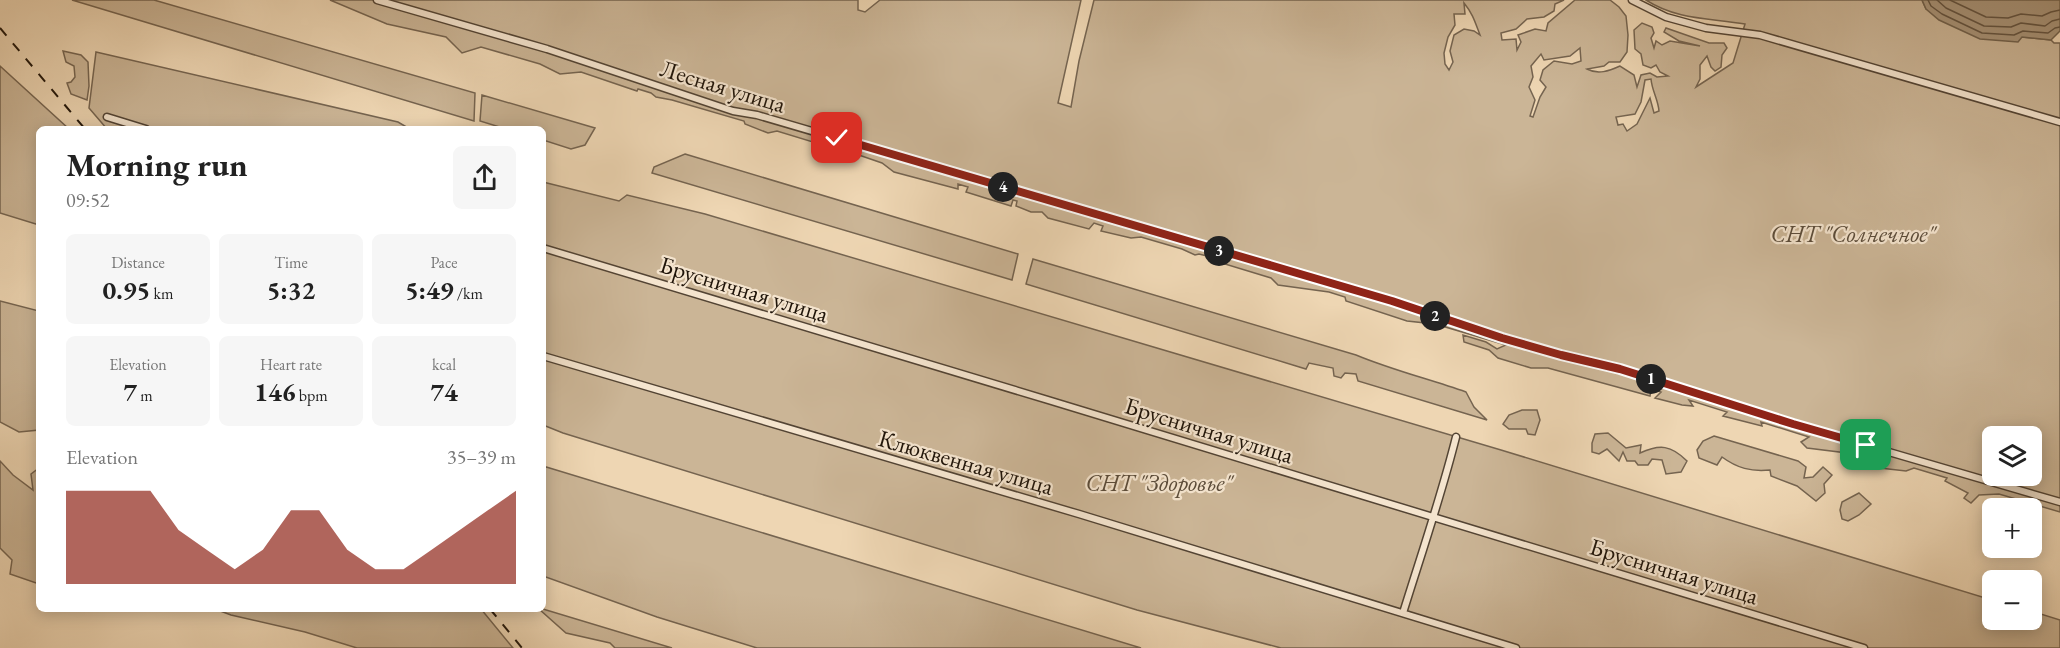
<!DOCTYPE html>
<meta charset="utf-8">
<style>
body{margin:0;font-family:"EB Garamond",serif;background:#f6f6f6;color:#222;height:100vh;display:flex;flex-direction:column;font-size:22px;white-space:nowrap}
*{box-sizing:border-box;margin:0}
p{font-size:20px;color:#767676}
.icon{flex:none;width:33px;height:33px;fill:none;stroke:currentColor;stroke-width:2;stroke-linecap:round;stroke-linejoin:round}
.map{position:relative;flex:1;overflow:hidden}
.sheet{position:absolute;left:36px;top:126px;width:510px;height:486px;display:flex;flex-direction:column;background:#fff;border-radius:9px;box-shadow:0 3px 15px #0003}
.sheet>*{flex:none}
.fabs{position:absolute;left:1982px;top:426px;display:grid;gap:12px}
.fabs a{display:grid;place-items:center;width:60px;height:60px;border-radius:9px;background:#fff;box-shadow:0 3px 15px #0003;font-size:30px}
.pin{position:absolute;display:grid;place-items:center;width:51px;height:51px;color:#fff;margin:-26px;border-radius:12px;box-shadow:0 3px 9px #0006}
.km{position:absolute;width:30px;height:30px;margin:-15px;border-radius:50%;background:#222;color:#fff;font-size:16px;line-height:30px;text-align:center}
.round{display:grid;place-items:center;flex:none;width:63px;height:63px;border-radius:9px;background:#f6f6f6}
.headline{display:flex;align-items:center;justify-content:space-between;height:102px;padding:0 30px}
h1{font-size:33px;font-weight:700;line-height:45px}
.figures{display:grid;grid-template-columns:repeat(3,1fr);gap:9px;height:102px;padding:6px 30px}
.figures div{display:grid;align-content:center;border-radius:9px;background:#f6f6f6;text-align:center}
.figures b{font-size:26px;font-weight:700}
.figures small{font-size:16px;font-weight:400}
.figures p{font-size:16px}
.chart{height:168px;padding:12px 30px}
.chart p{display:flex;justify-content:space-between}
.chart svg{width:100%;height:108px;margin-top:6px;fill:#8f2418;opacity:.7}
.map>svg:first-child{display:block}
</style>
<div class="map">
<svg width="2060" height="648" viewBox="0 0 2060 648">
<rect width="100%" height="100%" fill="#eed6b3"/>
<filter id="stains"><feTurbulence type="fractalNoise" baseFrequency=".00333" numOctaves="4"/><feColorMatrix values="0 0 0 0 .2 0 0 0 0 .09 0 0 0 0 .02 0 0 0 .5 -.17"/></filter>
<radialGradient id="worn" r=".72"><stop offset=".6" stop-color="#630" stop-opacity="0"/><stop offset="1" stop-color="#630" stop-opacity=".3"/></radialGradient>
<path fill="#cbb596" stroke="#756450" stroke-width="1.5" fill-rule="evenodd" d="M72,0H154L475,93L474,121Z
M330,0H858V10L865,12L880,0H1081L1058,103L1071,107L1079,61L1094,0H1564L1555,4L1554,11L1544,17L1527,19L1516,29L1501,33L1502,40L1516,39L1517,50L1521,42L1518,35L1535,29L1546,31L1548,23L1575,0H1610L1619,7L1626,16L1628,35L1627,52L1620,62H1609L1604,66L1587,69C1598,75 1609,71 1620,66L1634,75L1637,87L1641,75L1650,73L1657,77L1668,76L1660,72L1656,65L1651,68L1643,65L1641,54L1635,49L1634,30L1642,23L1652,27L1654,33L1651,38L1654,48L1656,41L1662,45L1670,41L1700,46L1679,41L1664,32L1666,28L1709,43H1724L1727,48L1722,55L1721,67L1715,71L1711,67L1707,56L1700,65V79L1696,87L1733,63L1745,24C1710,18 1677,20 1646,0H1922L1926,9L2021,37L2051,40L2054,43H2060V512L1999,494L1979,495L1971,503L1964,498L1968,493L1945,481L1947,478L1914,468L1906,471L1871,467L1864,457L1872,456L1862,453L1856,460L1848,463L1847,453L1807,448L1801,442L1809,437L1761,422L1762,426L1723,416L1727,412L1689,400L1693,406L1682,405L1655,398L1661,392L1651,389L1650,396L1548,368H1531L1498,358L1489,350L1464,342L1463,335L1486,342L1497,349L1506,345L1425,321L1426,323L1407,321L1346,301L1345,297L1329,292L1278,285L1271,278L1215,261V258L1199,254L1195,255L1182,249L1141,237L1131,238L1101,231L1103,226L1094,223L1089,229L1048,218L1042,212H1031L1016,206L1017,201L1013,200L1011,206L966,192L968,187L958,184V189L894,172L882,163L853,153L836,149L821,147L823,145L777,131L768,133L745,124L744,121L672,100L656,97L651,93L638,89L637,91L581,72L560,74L540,64L481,47L462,53L446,37L387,24ZM1464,3C1473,14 1475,22 1480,35L1474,31L1464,29L1454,35L1450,51L1453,62L1449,70L1445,64L1444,53L1448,37L1455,25L1454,14H1465ZM1580,48L1581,61L1572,64L1554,61L1543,70L1540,80L1546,87L1540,97L1533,117L1530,116L1535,100L1529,87L1533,77L1531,66L1541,54L1544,60L1570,56ZM1651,79C1652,91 1658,99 1659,111L1654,113L1650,98L1637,124L1627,131L1623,124L1618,125L1616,117L1635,114L1641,102L1645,80ZM1992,436H2031V476H1992Z
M63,51L81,55L88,62L89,86L87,100L71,94L67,83L71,82L75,77L74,66L66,62Z
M96,52L398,122L410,129H107L89,108Z
M0,66L69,129H39V225L0,213Z
M482,95L595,128L585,145L571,149L543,140V129H506L480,121Z
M685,154L1018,254L1012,280L652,173L654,167Z
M543,182L619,201L627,195L705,214L1501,450L1992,600V620H2031V611L2060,620V648H1281L1137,610L563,433L543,425Z
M1033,259L1356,355C1392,370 1429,379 1466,392L1474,407L1487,420L1358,381L1356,374L1345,373L1341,378L1334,376L1333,368L1309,363L1306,369L1026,284Z
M0,301L39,311V430L19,432L0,422Z
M1522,410H1537L1540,420L1535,435L1528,434L1526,429H1509L1503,424L1509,415Z
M1608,433L1626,448L1641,445L1640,453C1660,444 1671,445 1687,461L1681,472L1666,474L1662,460L1652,459L1648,465H1638L1635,461H1627L1623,452L1619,461L1607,449L1599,454L1592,452V443L1595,434Z
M1714,436L1798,461L1806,467L1804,478L1813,477L1823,467L1832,475L1824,484L1825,493L1816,501L1797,486L1771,476L1770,470C1751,472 1737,468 1722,457L1717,465L1699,458L1697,450L1703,441Z
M0,461L13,475L33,490L31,474L39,468V584L10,574L12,560L0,548Z
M543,466L1141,648H757L657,617L543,576Z
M1859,493L1871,504L1859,515L1848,521L1842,519L1840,510L1842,502Z
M215,609H481L513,648H357L305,632L231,615Z
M539,609H543L672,648H615L610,643L566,633Z"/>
<path fill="#a89479" stroke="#71614c" stroke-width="1.5" d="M1922,0H2060V31L2051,40L2022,37L2018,42L1980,39L1939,20L1926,9Z"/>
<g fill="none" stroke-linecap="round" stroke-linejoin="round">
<path stroke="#645441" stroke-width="1.5" d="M1928,0L1931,6L1942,14L1982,33L2014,35L2023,31L2048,33L2055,28L2060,27
M1937,0L1946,8L1984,26L2011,27L2021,23L2045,26L2052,21L2060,19
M1950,0L1986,17L2008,18L2021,14L2042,16L2051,12L2060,10"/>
<g stroke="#534434" stroke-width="9">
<path id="minor" d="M377,0L547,49L733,111L757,115L1392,301L1502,338L1561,355L1620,369L1793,424L2060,502
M1632,0L1666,17L1706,28L1760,35L2060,122
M107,117L146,129
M543,248L1048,400L1864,648
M543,356L1079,514L1516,648
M1403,613C1421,555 1441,497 1456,437"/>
</g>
<use href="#minor" stroke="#f4e4ce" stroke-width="6"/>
<path stroke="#1f1409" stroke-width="2" stroke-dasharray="10 10" stroke-linecap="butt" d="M0,28L85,129
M490,609L522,648"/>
</g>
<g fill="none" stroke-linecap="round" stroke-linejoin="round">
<g stroke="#fff" stroke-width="12">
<path id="route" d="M837,138L1392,301L1502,338L1561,355L1620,369L1793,424L1866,445"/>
</g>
<use href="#route" stroke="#8f2418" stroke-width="8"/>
</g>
<g text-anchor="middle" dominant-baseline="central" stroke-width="4.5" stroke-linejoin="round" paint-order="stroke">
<g font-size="24" fill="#1f1409" stroke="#f4e4ce">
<text transform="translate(723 86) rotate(17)">Лесная улица</text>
<text transform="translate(744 289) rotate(17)">Брусничная улица</text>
<text transform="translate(1209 430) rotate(17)">Брусничная улица</text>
<text transform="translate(966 462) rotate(16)">Клюквенная улица</text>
<text transform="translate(1674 571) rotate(17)">Брусничная улица</text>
</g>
<g font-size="24" font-style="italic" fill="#5b4c3a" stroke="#f4e4ce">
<text x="1853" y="233">СНТ "Солнечное"</text>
<text x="1159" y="482">СНТ "Здоровье"</text>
</g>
</g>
<rect width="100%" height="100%" filter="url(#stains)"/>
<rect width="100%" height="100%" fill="url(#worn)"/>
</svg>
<div class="fabs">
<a><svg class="icon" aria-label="layers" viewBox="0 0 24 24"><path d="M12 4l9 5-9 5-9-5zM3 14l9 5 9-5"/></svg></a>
<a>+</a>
<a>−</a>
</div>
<div class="pin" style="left:1866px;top:445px;background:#1e9e55"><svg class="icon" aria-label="arrive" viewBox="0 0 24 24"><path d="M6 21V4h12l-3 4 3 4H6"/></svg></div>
<div class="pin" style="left:837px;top:138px;background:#d93025"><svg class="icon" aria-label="check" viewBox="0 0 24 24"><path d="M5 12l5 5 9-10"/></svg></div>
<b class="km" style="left:1651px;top:379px">1</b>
<b class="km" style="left:1435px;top:316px">2</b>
<b class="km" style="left:1219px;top:251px">3</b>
<b class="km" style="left:1003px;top:187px">4</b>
<section class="sheet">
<div class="headline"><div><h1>Morning run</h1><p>09:52</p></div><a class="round"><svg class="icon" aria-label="share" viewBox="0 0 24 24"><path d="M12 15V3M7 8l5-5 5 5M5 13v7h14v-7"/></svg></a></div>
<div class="figures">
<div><p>Distance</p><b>0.95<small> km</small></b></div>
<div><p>Time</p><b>5:32</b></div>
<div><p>Pace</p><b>5:49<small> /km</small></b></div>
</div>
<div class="figures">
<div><p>Elevation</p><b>7<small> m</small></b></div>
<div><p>Heart rate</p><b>146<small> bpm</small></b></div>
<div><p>kcal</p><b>74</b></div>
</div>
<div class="chart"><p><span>Elevation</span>35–39 m</p>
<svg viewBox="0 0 160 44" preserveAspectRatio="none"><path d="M0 44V6L10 6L20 6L30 6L40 22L50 30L60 38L70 30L80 14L90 14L100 30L110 38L120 38L130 30L140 22L150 14L160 6V44z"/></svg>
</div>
</section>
</div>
